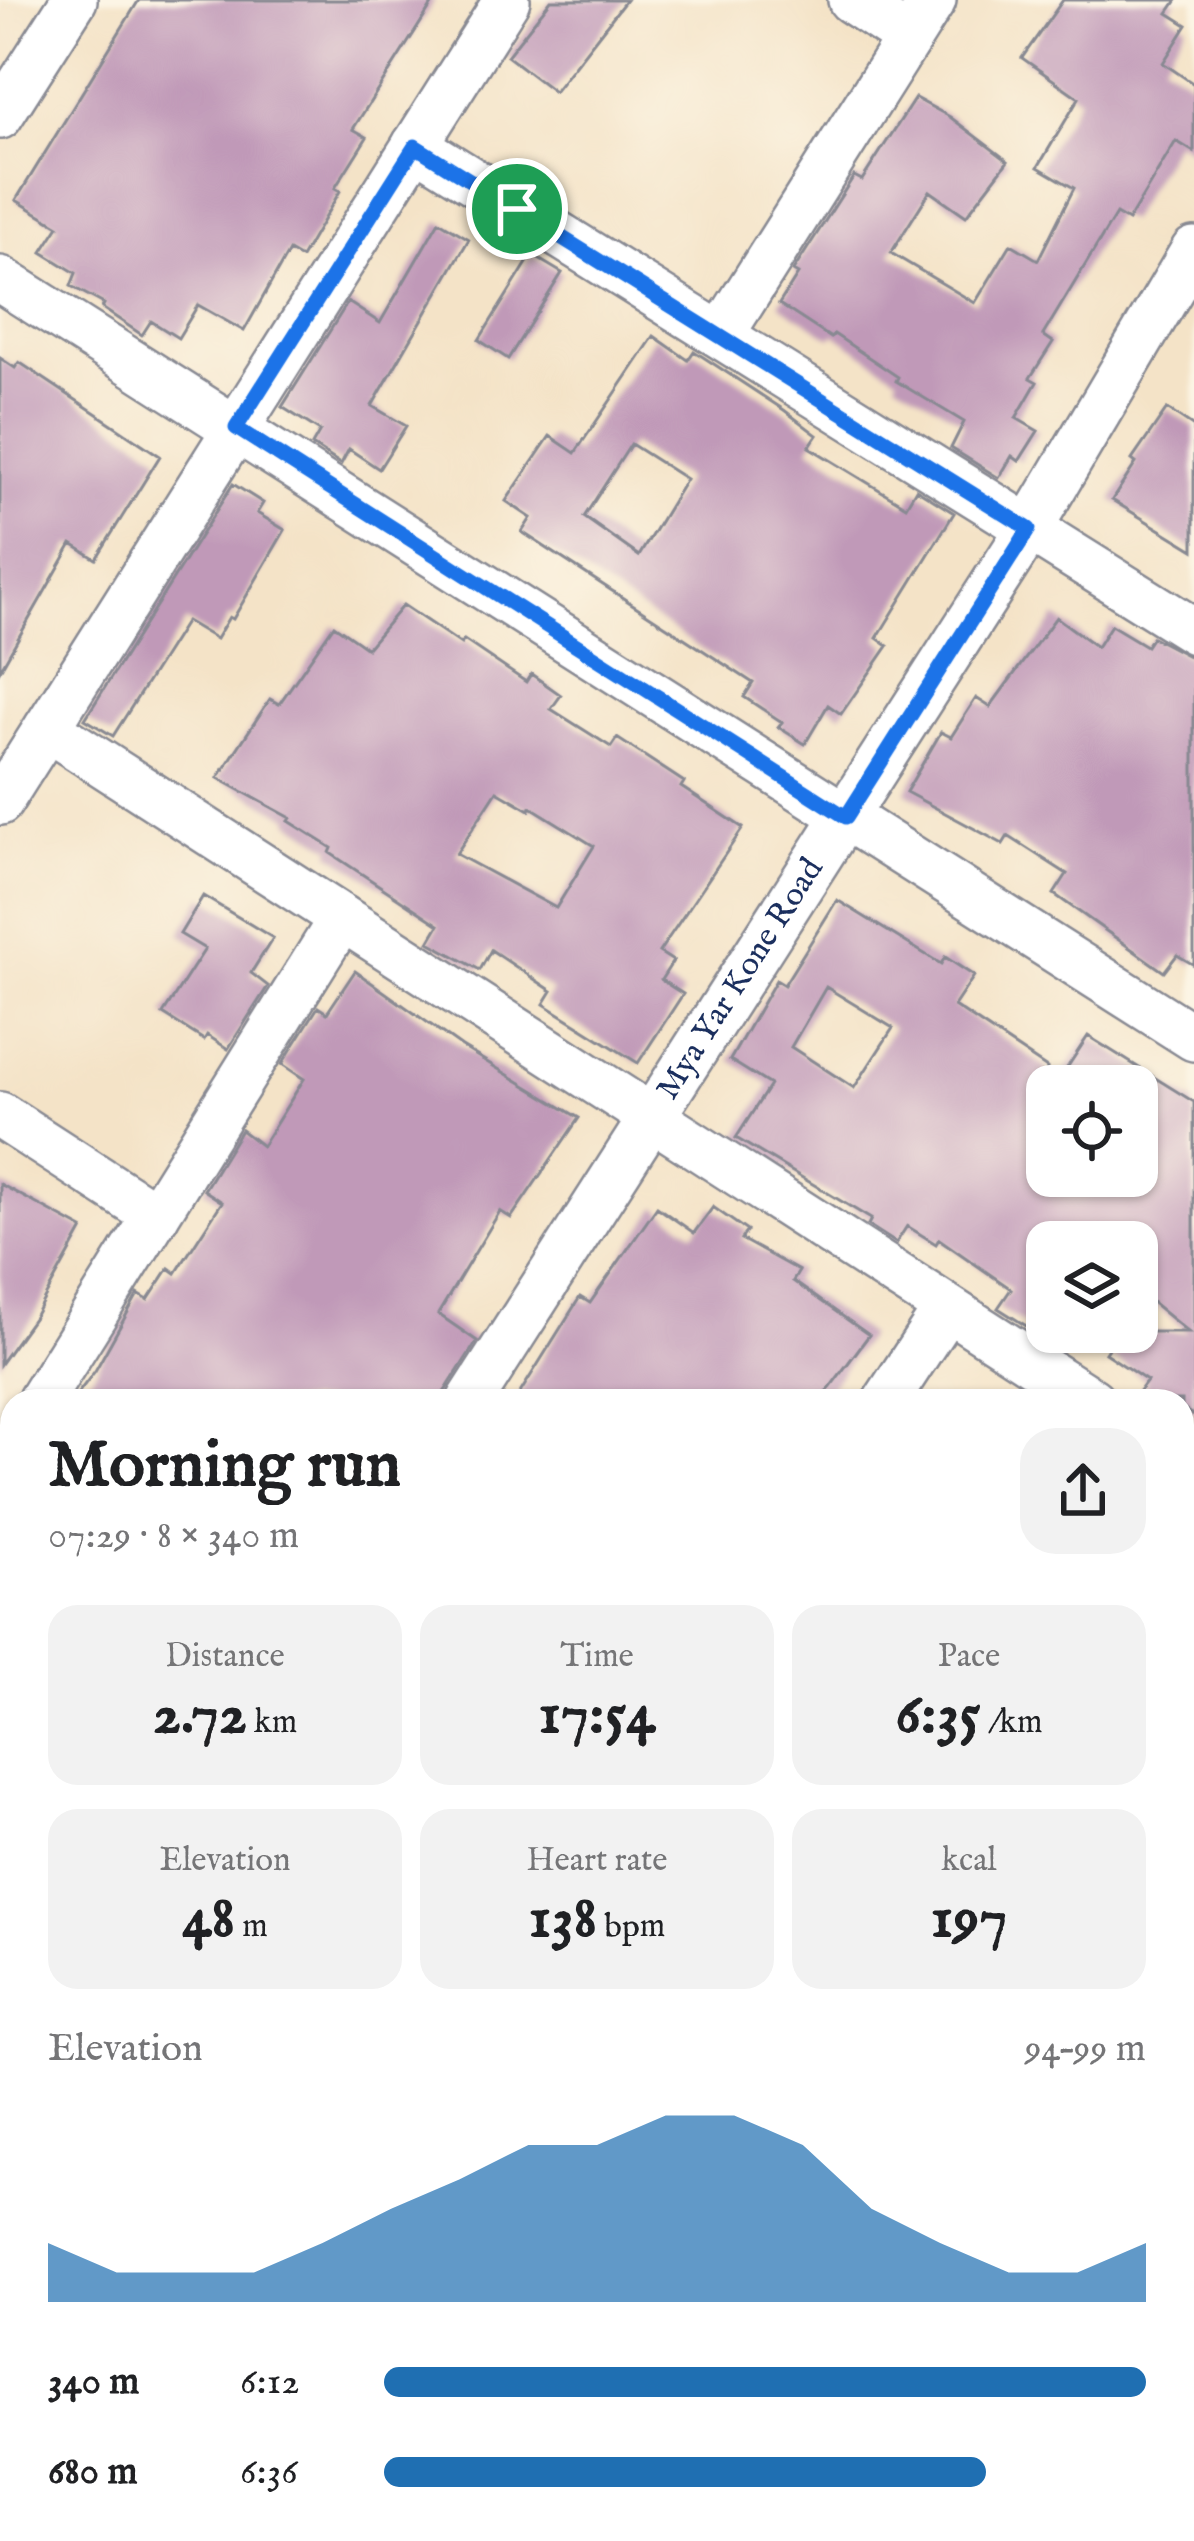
<!DOCTYPE html>
<meta charset="utf-8">
<style>
body{margin:0;font-family:"IM FELL English",serif;background:#f2f2f2;color:#202124;height:100vh;display:flex;flex-direction:column;font-size:45px;white-space:nowrap}
*{box-sizing:border-box;margin:0}
p{font-size:39px;color:#757577}
.icon{flex:none;width:66px;height:66px;fill:none;stroke:currentColor;stroke-width:2;stroke-linecap:round;stroke-linejoin:round}
.map{position:relative;flex:1;overflow:hidden}
.panel{position:absolute;left:0px;top:1389px;width:1194px;height:1152px;display:flex;flex-direction:column;background:#fff;border-radius:36px 36px 0 0;box-shadow:0 3px 9px #0004}
.panel>*{flex:none}
.tools{position:absolute;left:1026px;top:1065px;display:grid;gap:24px}
.tools a{display:grid;place-items:center;width:132px;height:132px;border-radius:24px;background:#fff;box-shadow:0 3px 9px #0004;font-size:60px}
.pin{position:absolute;display:grid;place-items:center;width:102px;height:102px;color:#fff;margin:-51px;border:6px solid #fff;border-radius:50%;box-shadow:0 3px 12px #0007}
.round{display:grid;place-items:center;flex:none;width:126px;height:126px;border-radius:36px;background:#f2f2f2}
.headline{display:flex;align-items:center;justify-content:space-between;height:204px;padding:0 48px}
h1{font-size:66px;font-weight:700;line-height:90px}
.metrics{display:grid;grid-template-columns:repeat(3,1fr);gap:18px;height:204px;padding:12px 48px}
.metrics div{display:grid;align-content:center;border-radius:30px;background:#f2f2f2;text-align:center}
.metrics b{font-size:60px;font-weight:700}
.metrics small{font-size:33px;font-weight:400}
.metrics p{font-size:33px}
.chart{height:336px;padding:24px 48px}
.chart p{display:flex;justify-content:space-between}
.chart svg{width:100%;height:216px;margin-top:12px;fill:#1f6fb2;opacity:.7}
ul{padding:0 48px;list-style:none;font-size:39px}
li{display:grid;grid-template-columns:192px 144px 1fr;align-items:center;height:90px}
li i{height:30px;border-radius:15px;background:#1f6fb2}
.map>svg:first-child{display:block}
</style>
<div class="map">
<svg width="1194" height="2541" viewBox="0 0 1194 2541">
<rect width="100%" height="100%" fill="#fcf5e5"/>
<filter id="ink" filterUnits="userSpaceOnUse"><feTurbulence type="fractalNoise" baseFrequency=".00833" numOctaves="2"/><feDisplacementMap in="SourceGraphic" scale="24" xChannelSelector="R" yChannelSelector="G"/><feConvolveMatrix kernelMatrix="1 2 1 2 8 2 1 2 1" color-interpolation-filters="sRGB"/></filter>
<filter id="wash" filterUnits="userSpaceOnUse"><feTurbulence type="fractalNoise" baseFrequency=".004" numOctaves="4" result="noise"/><feDisplacementMap in="SourceGraphic" scale="48" xChannelSelector="R" yChannelSelector="G"/><feGaussianBlur stdDeviation="2.7" result="paint"/><feColorMatrix in="noise" values="0 0 0 0 0 0 0 0 0 0 0 0 0 0 0 0 0 1.4 0 .05"/><feComposite in="paint" operator="in"/></filter>
<g filter="url(#wash)">
<rect width="100%" height="100%" fill="#f4e3c7"/>
<g id="blocks">
<path fill="#c099b8" fill-rule="evenodd" d="M139,0H435L353,129L367,137L335,188L340,191L301,258L289,251L244,331L198,305L178,338L151,321L142,335L102,308L104,304L71,286L76,273L42,252L59,226L16,200Z
M551,0H626L554,92L507,56Z
M1063,0H1177L1168,13L1187,25L1163,63L1194,84V152L1176,141L1128,221L1116,214L1043,335L1053,342L1030,378L1037,382L1016,418L1038,431L1019,461L1012,456L999,478L951,448L964,422L896,381L898,377L834,334L831,338L779,304L798,274L793,271L854,176L862,180L915,98L950,117L1008,161L966,216L930,191L891,253L975,303L1011,244L1038,260L1074,188L1038,167L1079,98L1022,58Z
M439,221L469,239L372,406L406,426L379,469L349,449L341,464L312,445L320,431L282,407L348,302L380,323Z
M532,255L562,273L508,359L479,340Z
M654,336L688,360L694,351L784,410L817,435L809,447L906,506L916,489L954,513L877,638L888,646L841,714L828,705L805,744L778,727L782,722L744,697L753,683L522,532L531,518L506,501L550,436L575,453ZM631,444L686,479L639,556L584,517Z
M0,358L15,368L19,362L160,456L96,559L72,544L0,670Z
M1167,409L1194,427V550L1112,500L1136,463L1132,460Z
M233,484L263,503L257,513L285,530L233,619L229,617L216,639L186,621L113,736L85,719Z
M403,605L461,644L464,640L526,682L531,674L561,695L551,709L611,747L617,738L684,782L681,787L743,828L659,952L673,961L661,980L683,994L638,1063L544,1004L552,991L491,950L480,970L429,942L439,925L330,853L332,848L289,821L291,818L218,778L270,699L279,704L334,625L367,648ZM497,791L530,810L531,807L594,846L556,908L456,854Z
M1056,617L1097,647L1111,625L1146,646L1152,637L1194,659V965L1177,955L1164,972L1054,894L1067,874L1008,836L1003,844L906,792L941,732L951,737L976,698L990,707Z
M203,896L273,938L251,973L268,986L228,1049L207,1035L204,1040L163,1014L205,949L180,934Z
M837,900L941,964L945,957L974,976L954,1006L1047,1068V1176H1137V1086H1055L1088,1036L1194,1102V1416L1182,1408V1401H1132L1147,1381L1105,1353L1119,1332H1188L1137,1290V1242H1047V1314L1040,1309L1028,1327L998,1308L1011,1289L939,1239L936,1244L907,1226L896,1243L868,1225L871,1219L736,1138L770,1085L730,1060L776,980L784,985ZM826,987L893,1028L854,1088L791,1047Z
M355,971L462,1047L579,1118L511,1218L500,1211L438,1314L477,1341L447,1388L438,1401H72L95,1371L138,1294L148,1300L169,1268L176,1273L222,1202L204,1190L241,1130L262,1146L304,1079L282,1064L318,1007L327,1013Z
M0,1184L83,1229L34,1317L0,1364Z
M657,1207L694,1233L713,1207L747,1231L741,1239L799,1271L793,1281L869,1335L820,1401H515L580,1297L590,1303Z"/>
</g>
</g>
<g filter="url(#ink)">
<use href="#blocks" fill-opacity="0" stroke="#888992" stroke-width="3"/>
<g fill="none" stroke-linecap="round" stroke-linejoin="round">
<g stroke="#888992" stroke-width="26">
<path id="lane" d="M0,2022L12,2027"/>
</g>
<g stroke="#888992" stroke-width="50">
<g id="street">
<path d="M851,0L909,38"/>
<path d="M0,116L74,0"/>
<path d="M415,145L1194,631"/>
<path d="M0,279L1194,1038"/>
<path d="M721,335L933,0"/>
<path d="M47,728L1092,1401"/>
<path d="M0,802L507,0"/>
<path d="M0,1115L156,1216"/>
<path d="M40,1401L342,918"/>
<path id="s1" d="M470,1401L1029,529L1194,250"/>
<path d="M886,1401L947,1308"/>
<path d="M1182,1459L1194,1467"/>
<path d="M0,1465L12,1445"/>
<path d="M0,1575L12,1583"/>
<path d="M1182,1592L1194,1574"/>
<path d="M1182,1865L1194,1873"/>
<path d="M0,2111L12,2092"/>
<path d="M1182,2252L1194,2234"/>
<path d="M1182,2337L1194,2345"/>
<path d="M0,2415L12,2422"/>
<path d="M178,2529L196,2541"/>
<path d="M810,2529L829,2541"/>
<path d="M584,2541L592,2529"/>
<path d="M998,2541L1005,2529"/>
</g>
</g>
<use href="#lane" stroke="#fff" stroke-width="21"/>
<use href="#street" stroke="#fff" stroke-width="45"/>
</g>
</g>
<g fill="none" stroke-linecap="round" stroke-linejoin="round" filter="url(#ink)">
<g stroke="#fff" stroke-width="24">
<path id="route" d="M415,146L1029,529L846,817L236,428Z"/>
</g>
<use href="#route" stroke="#1a73e8" stroke-width="15"/>
</g>
<g text-anchor="middle" dominant-baseline="central" stroke-width="9" stroke-linejoin="round" paint-order="stroke">
<g font-size="33" fill="#1b2f5e" stroke="#fcf5e5">
<text stroke="none"><textPath href="#s1" startOffset="501">Mya Yar Kone Road</textPath></text>
</g>
</g>
</svg>
<div class="tools">
<a><svg class="icon" aria-label="locate" viewBox="0 0 24 24"><circle cx="12" cy="12" r="6"/><path d="M12 2v4M12 18v4M2 12h4M18 12h4"/></svg></a>
<a><svg class="icon" aria-label="layers" viewBox="0 0 24 24"><path d="M12 4l9 5-9 5-9-5zM3 14l9 5 9-5"/></svg></a>
</div>
<div class="pin" style="left:517px;top:209px;background:#1e9e55"><svg class="icon" aria-label="arrive" viewBox="0 0 24 24"><path d="M6 21V4h12l-3 4 3 4H6"/></svg></div>
<section class="panel">
<div class="headline"><div><h1>Morning run</h1><p>07:29 · 8 × 340 m</p></div><a class="round"><svg class="icon" aria-label="share" viewBox="0 0 24 24"><path d="M12 15V3M7 8l5-5 5 5M5 13v7h14v-7"/></svg></a></div>
<div class="metrics">
<div><p>Distance</p><b>2.72<small> km</small></b></div>
<div><p>Time</p><b>17:54</b></div>
<div><p>Pace</p><b>6:35<small> /km</small></b></div>
</div>
<div class="metrics">
<div><p>Elevation</p><b>48<small> m</small></b></div>
<div><p>Heart rate</p><b>138<small> bpm</small></b></div>
<div><p>kcal</p><b>197</b></div>
</div>
<div class="chart"><p><span>Elevation</span>94–99 m</p>
<svg viewBox="0 0 160 44" preserveAspectRatio="none"><path d="M0 44V32L10 38L20 38L30 38L40 32L50 25L60 19L70 12L80 12L90 6L100 6L110 12L120 25L130 32L140 38L150 38L160 32V44z"/></svg>
</div>
<ul>
<li><b>340 m</b>6:12<i style="width:100%"></i></li>
<li><b>680 m</b>6:36<i style="width:79%"></i></li>
</ul>
</section>
</div>
